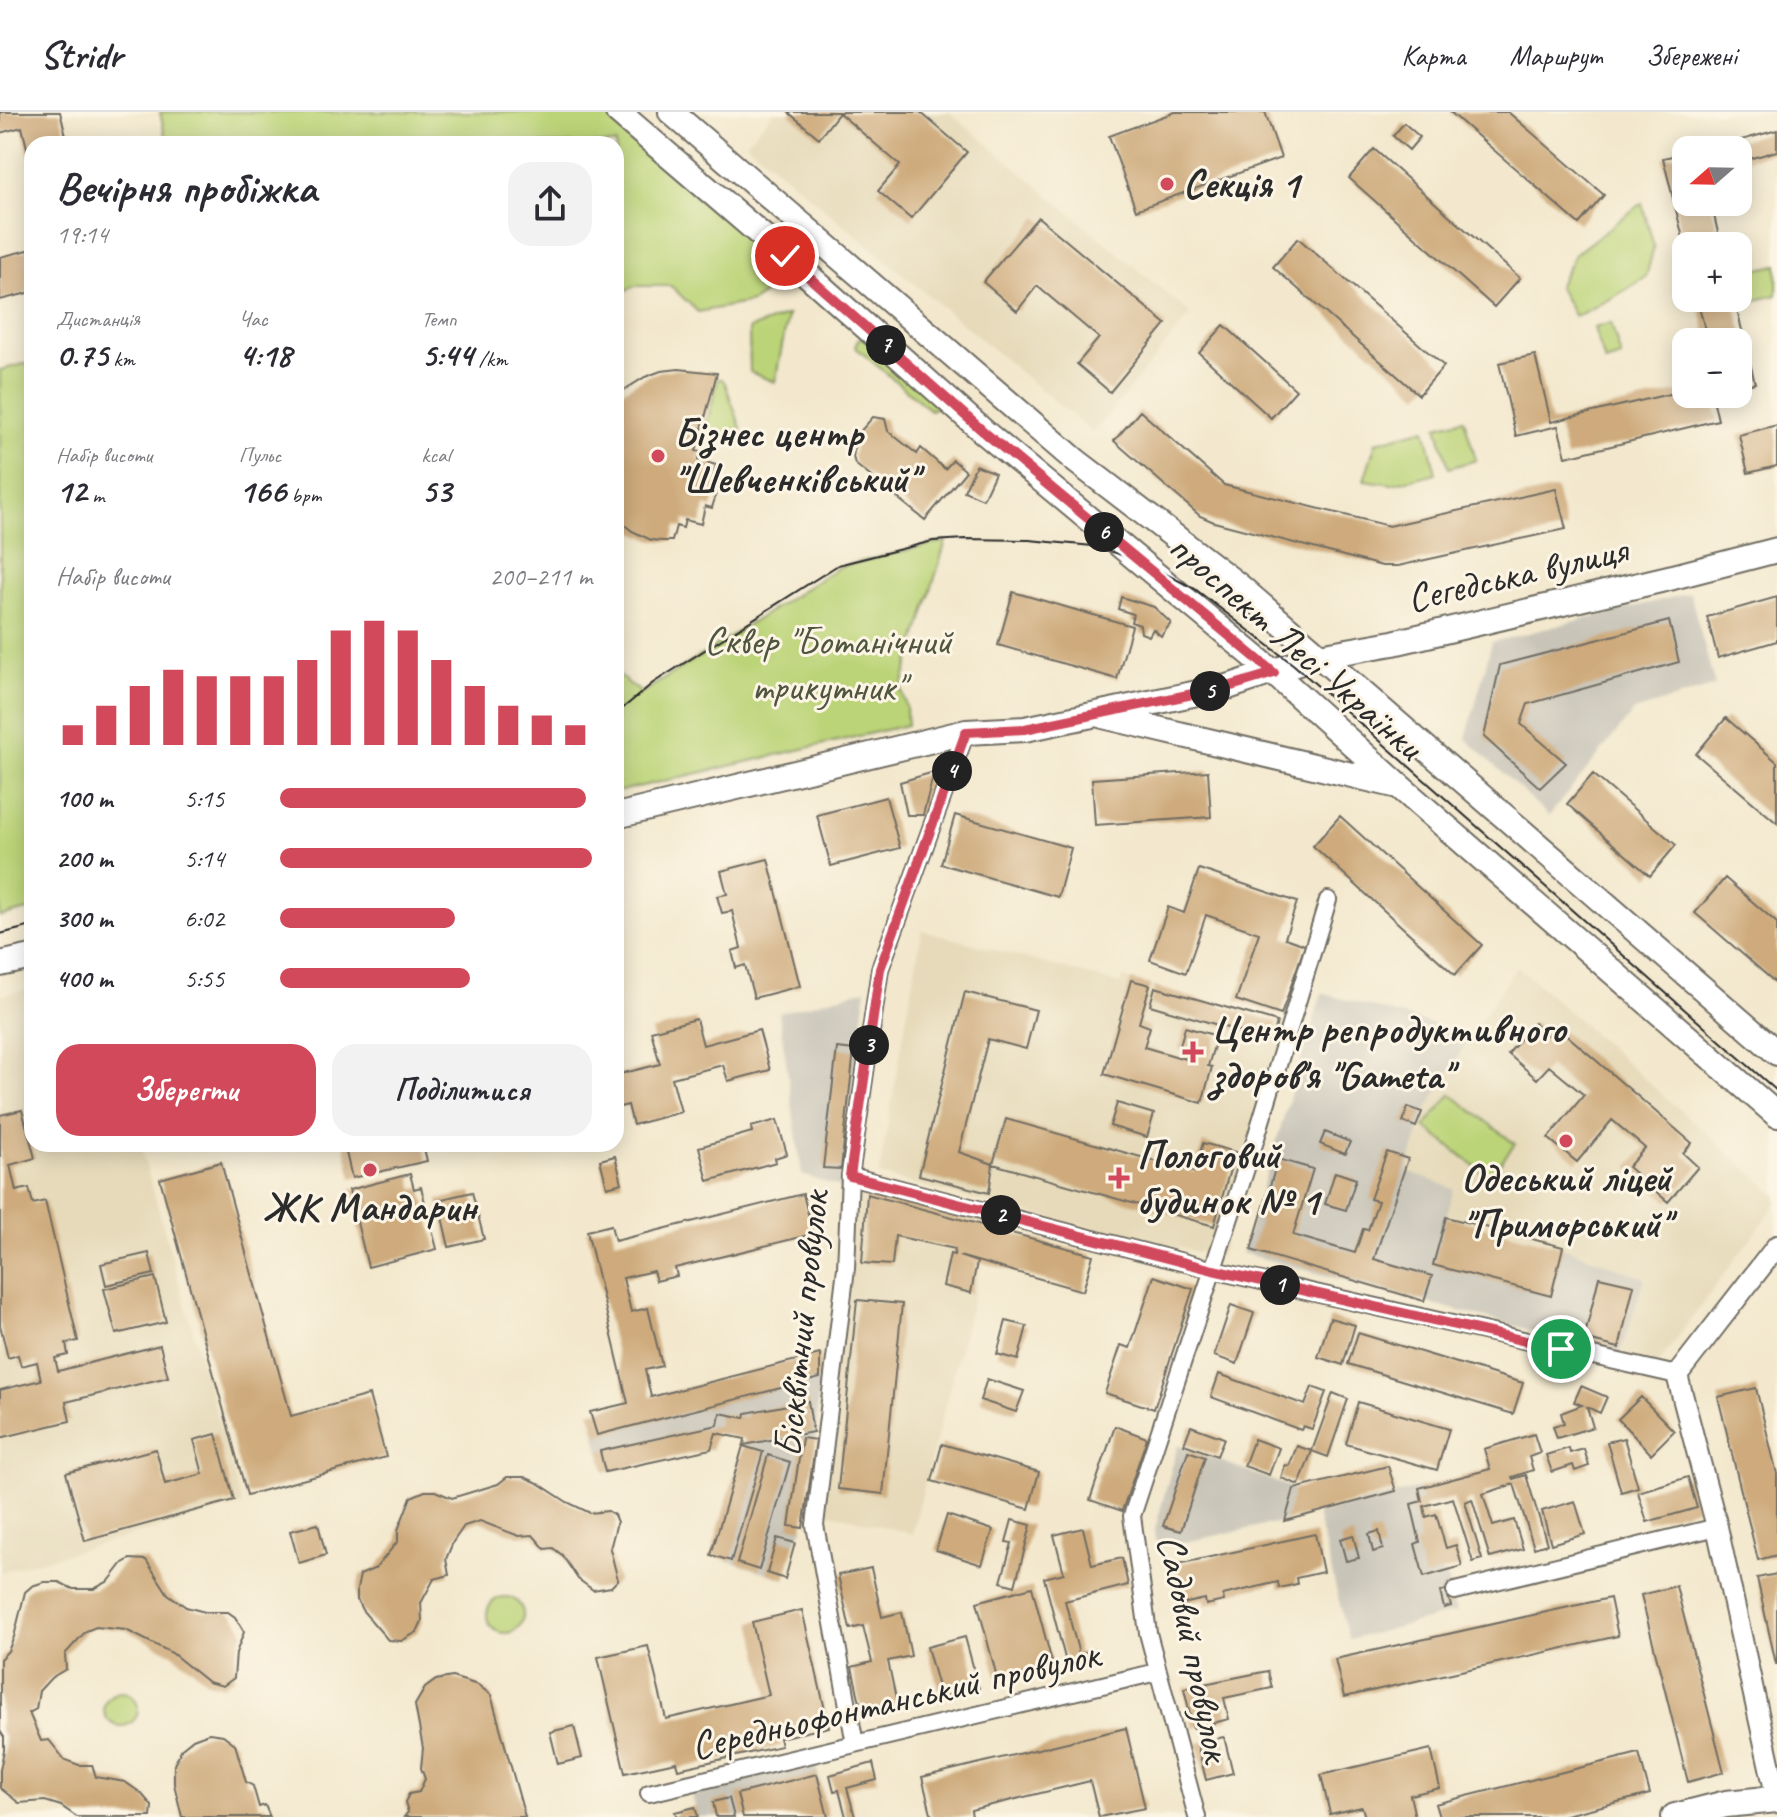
<!DOCTYPE html>
<html lang="uk">
<meta charset="utf-8">
<style>
body{margin:0;font-family:Caveat,sans-serif;background:#f2f2f3;color:#2b2b33;height:100vh;display:flex;flex-direction:column;font-size:30px;white-space:nowrap}
*{box-sizing:border-box;margin:0}
p{font-size:26px;color:#7c7c81}
.icon{flex:none;width:44px;height:44px;fill:none;stroke:currentColor;stroke-width:2;stroke-linecap:round;stroke-linejoin:round}
.map{position:relative;flex:1;overflow:hidden}
.sheet{position:absolute;left:24px;top:24px;width:600px;height:1016px;display:flex;flex-direction:column;background:#fff;border-radius:24px;box-shadow:0 4px 20px #0003}
.sheet>*{flex:none}
.needle{width:52px;rotate:250deg}
.buttons{position:absolute;left:1672px;top:24px;display:grid;gap:16px}
.buttons a{display:grid;place-items:center;width:80px;height:80px;border-radius:16px;background:#fff;box-shadow:0 4px 20px #0003;font-size:40px}
.pin{position:absolute;display:grid;place-items:center;width:68px;height:68px;color:#fff;margin:-34px;border:4px solid #fff;border-radius:50%;box-shadow:0 2px 8px #0007}
.km{position:absolute;width:40px;height:40px;margin:-20px;border-radius:50%;background:#222;color:#fff;font-size:22px;line-height:40px;text-align:center}
.round{display:grid;place-items:center;flex:none;width:84px;height:84px;border-radius:24px;background:#f2f2f3}
.head{display:flex;align-items:center;justify-content:space-between;height:136px;padding:0 32px}
h1{font-size:44px;font-weight:600;line-height:60px}
.metrics{display:grid;grid-template-columns:repeat(3,1fr);gap:12px;height:136px;padding:8px 32px}
.metrics div{display:grid;align-content:center}
.metrics b{font-size:34px;font-weight:600}
.metrics small{font-size:22px;font-weight:400}
.metrics p{font-size:22px}
.chart{height:224px;padding:16px 32px}
.chart p{display:flex;justify-content:space-between}
.chart svg{width:100%;height:144px;margin-top:8px;stroke:#d1495b;stroke-width:6}
.primary-button{display:flex;gap:16px;margin-top:auto;padding:16px 32px}
.primary-button a{flex:1;height:92px;border-radius:24px;background:#d1495b;color:#fff;font-size:32px;font-weight:600;line-height:92px;text-align:center}
.primary-button a+a{background:#f2f2f3;color:#2b2b33}
ul{padding:0 32px;list-style:none;font-size:26px}
li{display:grid;grid-template-columns:128px 96px 1fr;align-items:center;height:60px}
li i{height:20px;border-radius:10px;background:#d1495b}
header{display:flex;align-items:center;gap:48px;box-sizing:border-box;height:112px;padding:0 40px;background:#fff;border-bottom:2px solid #e1e1e2}
header strong{font-size:38px}
nav{display:flex;gap:44px;margin-inline-start:auto;font-size:28px}
.map>svg:first-child{display:block}
</style>
<header>
<strong>Stridr</strong>
<nav><a>Карта</a><a>Маршрут</a><a>Збережені</a></nav>
</header>
<div class="map">
<svg width="1777" height="1705" viewBox="0 0 1777 1705">
<rect width="100%" height="100%" fill="#fcf5e5"/>
<filter id="ink" filterUnits="userSpaceOnUse"><feTurbulence type="fractalNoise" baseFrequency=".0125" numOctaves="2"/><feDisplacementMap in="SourceGraphic" scale="16" xChannelSelector="R" yChannelSelector="G"/><feConvolveMatrix kernelMatrix="1 2 1 2 8 2 1 2 1" color-interpolation-filters="sRGB"/></filter>
<filter id="wash" filterUnits="userSpaceOnUse"><feTurbulence type="fractalNoise" baseFrequency=".006" numOctaves="4" result="noise"/><feDisplacementMap in="SourceGraphic" scale="32" xChannelSelector="R" yChannelSelector="G"/><feGaussianBlur stdDeviation="1.8" result="paint"/><feColorMatrix in="noise" values="0 0 0 0 0 0 0 0 0 0 0 0 0 0 0 0 0 1.4 0 .05"/><feComposite in="paint" operator="in"/></filter>
<g filter="url(#wash)">
<rect width="100%" height="100%" fill="#f3e8cd"/>
<path fill="#e6daba" d="M774,0H949L1191,202L1093,321L746,31Z
M922,818L1120,872L1123,866L1292,914L1220,1145L987,1091L879,1063Z
M1517,854L1777,1084V1091L1658,1252L1620,1242L1645,1166L1563,1135L1446,1105L1407,1059L1426,999L1472,922Z
M32,877V1032H140L242,1393L0,1460V883Z
M852,1066L1008,1108L996,1154L982,1150L912,1422L819,1398Z"/>
<path fill="#c8c4b8" d="M1690,481L1715,574L1634,599L1549,704L1466,627L1492,530Z
M866,877L843,1076L802,1063L779,901Z
M1322,881L1471,923L1426,999L1407,1059L1454,1077L1446,1105L1563,1135L1645,1166L1620,1242L1242,1141Z
M820,1242L816,1328L803,1416L795,1431L785,1467L711,1443L745,1327L716,1321L711,1337L605,1360L590,1300Z
M1178,1333L1294,1377L1285,1409L1157,1436L1154,1421Z
M1419,1376L1441,1463L1446,1462L1456,1500L1349,1528L1317,1402Z
M814,1644L828,1705H698L689,1673Z"/>
<path fill="#bcd478" stroke="#748052" stroke-width="2" d="M160,0H606L793,162L752,190L698,200L671,174H635L616,182V32H167Z
M1642,91L1654,135L1646,165L1614,185L1575,205L1558,174L1575,142Z
M1777,153V183L1756,188L1749,159Z
M788,203L775,270L750,260L749,217Z
M1611,211L1621,245L1605,250L1594,216Z
M863,225L938,292L935,296L930,298L855,235L858,227Z
M32,250V797L0,805V258Z
M718,267H722L725,271L741,316L739,325L728,327L708,323L705,319Z
M1464,307L1476,348L1449,356L1437,314Z
M1425,317L1436,361L1392,372L1364,368L1376,330Z
M946,429L901,577L906,595L907,613L616,680V562L642,581L839,455Z
M1451,982L1515,1032L1489,1065L1425,1015Z
M487 1503a18 18 0 1 1 36 0a18 18 0 1 1-36 0Z
M104 1597a17 17 0 1 1 34 0a17 17 0 1 1-34 0Z"/>
<g id="blocks">
<path fill="#ceaa7b" d="M0,0H60L68,32H32L31,53L22,15L0,21Z
M788,0H920L967,40L911,107L878,79L900,53L839,1L819,26Z
M1175,0H1265L1281,46L1136,98L1109,24Z
M1450,0H1508L1604,83L1579,112Z
M1404,11L1420,25L1409,38L1393,24Z
M1777,18V39L1738,50V38H1733L1731,31Z
M1374,37L1520,166L1494,195L1349,66Z
M1686,41V90H1711L1721,134H1685L1663,46Z
M1038,105L1166,212L1110,280L1077,252L1099,226L1037,174L1017,199L983,170Z
M1298,126L1444,254L1419,283L1273,155Z
M32,137V180L0,188V145Z
M1697,186H1734L1755,271L1738,275V230H1708Z
M1224,213L1296,278L1271,306L1199,241Z
M1535,243L1551,310L1686,278V282H1712L1718,308L1566,345L1558,314L1516,324L1499,251Z
M679,257L717,261L696,339L701,340L698,348L716,353L712,370L719,372L712,396L705,394L701,412L685,408L683,416L676,414L672,429H663L651,428L632,419L616,406V283L645,265L661,259Z
M1140,299L1224,373L1389,414L1556,377L1566,417L1398,454H1382L1214,410L1200,404L1114,329Z
M873,305L885,307L888,319L917,342L921,336L945,357L953,348L966,359L925,408L855,352L853,345L857,323Z
M1777,313V354L1748,361L1739,323Z
M976,353L995,361L983,387L964,379Z
M1013,480L1132,514L1117,567L998,533Z
M1121,485L1154,495L1171,511L1161,524L1153,517L1149,524L1141,521L1140,513L1131,510L1133,502L1118,497Z
M1777,485V529L1718,546L1707,505Z
M1669,509L1679,550L1528,592L1521,612L1566,651L1540,676L1484,625L1500,553Z
M1726,606L1777,650V711L1696,642Z
M1208,659L1211,705L1095,713L1092,667Z
M934,660L923,703H907L900,670Z
M1593,662L1676,733L1650,764L1567,692Z
M886,685L900,736L831,754L817,703Z
M955,703L1071,736L1058,785L941,752Z
M1340,704L1482,833L1455,863L1313,734Z
M768,747L800,874L754,886L745,853L736,856L732,839L741,836L732,799L722,801L717,784L727,782L721,759Z
M1199,757L1297,790L1285,826L1305,833L1281,903L1236,888L1259,821L1206,803L1186,861L1150,848L1168,795L1184,801Z
M1725,766L1777,811V872L1695,801Z
M1131,868L1150,873L1139,911L1150,915L1144,935L1185,947L1187,940L1179,937L1185,915L1217,924L1208,954L1212,955L1202,991L1104,962Z
M1155,875L1277,910L1272,929L1150,893Z
M965,880L1036,898L1026,937L988,927L959,1040L993,1052L989,1081L919,1063Z
M696,907L703,933L759,918L770,958L728,969L723,953L672,966L681,1000L633,1013L628,993L616,996V963L660,952L651,919Z
M1534,911L1547,923L1555,913L1692,1031L1683,1041L1698,1055L1668,1090L1628,1055L1645,1036L1612,1008L1577,1050L1548,1026L1584,983L1549,954L1537,967L1508,942Z
M837,936L854,938L841,1057L823,1056Z
M1117,991L1154,1002L1147,1025L1110,1014Z
M1408,995L1422,1000L1416,1015L1403,1010Z
M22,998L35,1046L10,1053L16,1079L29,1076L33,1092L45,1089L78,1229L66,1231L68,1243L55,1246L58,1259L160,1233L168,1265L66,1290L70,1309L0,1326V1278L41,1268L37,1250L21,1254L18,1243L8,1246L0,1213V1003Z
M1006,1007L1194,1060L1203,1031L1235,1040L1214,1114L993,1052Z
M777,1008L787,1042L775,1046L776,1050L708,1069L699,1035L752,1020L751,1015Z
M1325,1020L1350,1030L1345,1042L1320,1032Z
M344,1032H423L427,1049L352,1066Z
M1387,1040L1408,1047L1374,1147L1432,1164L1424,1189L1251,1138L1278,1047L1313,1057L1293,1123L1355,1141L1363,1117L1368,1118L1378,1089L1370,1087Z
M615,1044L622,1071L607,1075L600,1048Z
M221,1050L291,1304L369,1283L386,1345L247,1383L160,1067Z
M1335,1060L1356,1067L1346,1098L1325,1092Z
M410,1062L414,1077L421,1075L437,1137L368,1155L349,1078Z
M472,1080L484,1127L449,1135L438,1088Z
M803,1082L813,1122L675,1156L677,1164L656,1169L653,1159L623,1166L631,1200L648,1196L662,1254L645,1258L651,1285L820,1242V1266L597,1323L590,1300L628,1291L587,1119L611,1113L615,1129Z
M867,1082L1093,1143L1083,1179L959,1144L977,1150L971,1181L943,1174L950,1142L954,1143L955,1137L895,1124L892,1153L862,1151Z
M1446,1105L1563,1135L1551,1184L1433,1153Z
M149,1141L154,1162L106,1173L101,1152Z
M1154,1164L1193,1177L1154,1297L1105,1281L1121,1233L1130,1236Z
M155,1165L166,1210L116,1222L104,1177Z
M1599,1165L1634,1173L1619,1236L1584,1227Z
M857,1188L902,1192L883,1382L838,1377Z
M1231,1193L1254,1201L1237,1252L1214,1244Z
M1330,1206L1355,1213L1343,1253L1318,1245Z
M1006,1209L1027,1214L1018,1248L997,1242Z
M1358,1221L1523,1271L1513,1302L1348,1252Z
M1219,1262L1305,1293L1312,1275L1326,1280L1312,1317L1303,1314L1301,1318L1211,1285Z
M987,1267L1024,1279L1016,1300L980,1288Z
M1581,1274L1607,1285L1600,1301L1587,1295L1593,1315L1557,1326L1553,1314L1564,1311L1561,1301L1582,1293L1574,1290Z
M1756,1276L1777,1362V1443L1758,1448L1718,1285Z
M1333,1281L1348,1287L1328,1345L1312,1339L1299,1373L1281,1366L1285,1353L1289,1354L1297,1334L1312,1339Z
M1641,1285L1674,1319L1651,1342L1618,1307Z
M808,1289L813,1320L744,1333L745,1327L716,1321L711,1337L605,1360L600,1339L718,1313L720,1301L745,1306L746,1301Z
M1358,1290L1449,1317L1437,1358L1346,1332Z
M1115,1314L1147,1326L1122,1399L1090,1388Z
M1191,1314L1224,1326L1217,1344L1184,1332Z
M216,1322L234,1388L85,1429L66,1361L156,1337L165,1372L203,1362L194,1328Z
M1534,1322L1540,1341L1529,1345L1533,1358L1512,1365L1513,1367L1526,1363L1547,1432L1534,1436L1514,1372L1483,1382L1493,1414L1514,1408L1523,1437L1490,1446L1472,1387L1465,1390L1482,1447L1473,1450L1453,1386L1424,1394L1426,1405L1436,1402L1446,1436L1456,1433L1462,1454L1424,1465L1415,1432L1420,1430L1411,1392L1422,1389L1419,1376L1490,1357L1484,1337Z
M802,1326L816,1328L803,1416L789,1414Z
M1624,1326L1638,1375L1621,1380L1607,1330Z
M1254,1327L1279,1336L1269,1363L1244,1354Z
M942,1332L1039,1360L1029,1397L932,1369Z
M743,1334L763,1340L731,1449L711,1443Z
M1569,1336L1570,1341L1584,1337L1589,1354L1575,1359L1573,1353L1552,1360L1546,1343Z
M1188,1339L1205,1345L1181,1419L1163,1414Z
M768,1343L790,1350L759,1458L737,1451Z
M1388,1354L1396,1379L1285,1409L1294,1377Z
M507,1365H524L536,1370L567,1390L590,1401L608,1399L614,1403L617,1410L610,1437L618,1468L611,1475L593,1478L578,1467L562,1443L553,1436L545,1437L533,1423L519,1424L480,1409L464,1414L453,1430L446,1447L449,1463L434,1467L421,1491L422,1509L417,1520L401,1529L388,1528L362,1498L357,1488V1477L360,1463L376,1456L398,1429V1418L411,1385L425,1379H435L452,1386L498,1372Z
M1688,1365L1697,1396L1647,1410L1638,1380Z
M1575,1389L1585,1422L1551,1432L1542,1399Z
M947,1403L993,1418L982,1453L936,1438Z
M1012,1408L1031,1413L1015,1474L1001,1470L1012,1431L1006,1430Z
M318,1412L326,1443L299,1451L290,1419Z
M1083,1416L1092,1453L1122,1446L1128,1473L1065,1489L1079,1542L1090,1539L1093,1547L1067,1554L1044,1466L1064,1461L1054,1423Z
M1379,1419L1383,1437L1373,1440L1369,1422Z
M1315,1422L1323,1460L1296,1466L1297,1472L1279,1476L1278,1470L1223,1483L1224,1489L1206,1493L1205,1487L1178,1493L1169,1454Z
M1353,1423L1359,1446L1346,1449L1340,1427Z
M777,1426L795,1431L785,1467L767,1461Z
M130,1447L146,1448L168,1482L186,1495L205,1500H228L235,1505L244,1520L236,1541L234,1566L223,1574L208,1570L172,1541L126,1518L96,1515L86,1519L65,1542L66,1557L51,1566L39,1579L36,1597L29,1601L41,1629L49,1628L65,1648L79,1653H92L96,1665L125,1670L141,1681L152,1694L151,1705H77L61,1694L45,1689L19,1691L0,1676V1658L4,1638V1625L0,1619V1547L8,1539L14,1525L25,1480L32,1474L44,1470H59L73,1477H94L109,1469L123,1451Z
M871,1456L882,1505L902,1500L911,1544L888,1549L898,1596L863,1604L852,1555L872,1550L863,1514L850,1517L838,1463Z
M1777,1462V1552H1776L1757,1466Z
M1676,1474L1724,1660L1688,1670L1641,1483Z
M1032,1475L1053,1554L998,1569L977,1490Z
M1446,1478L1451,1494L1444,1496L1440,1480Z
M1610,1486L1618,1524L1344,1585L1335,1547Z
M802,1498L829,1615L779,1626L781,1634L678,1657L676,1650L625,1661L598,1545L648,1534L666,1607L769,1583L752,1510Z
M965,1525L979,1576L941,1586L927,1535Z
M1268,1559L1272,1576L1224,1586L1229,1607L1193,1616L1184,1576Z
M452,1565L478,1573L491,1583L525,1705H404L408,1700L405,1690L409,1682L419,1680L425,1667L421,1656L423,1636L415,1593L425,1576L436,1568Z
M574,1614L582,1646L558,1652L550,1620Z
M1126,1616L1145,1696L1099,1705L1090,1669L971,1698L972,1705H932L922,1665Z
M209,1621L223,1623L235,1632L246,1670L253,1674L259,1695L265,1693L270,1705H182L174,1672V1653L182,1636L193,1627Z
M1224,1625L1233,1661L1206,1668L1197,1631Z
M1431,1637L1440,1676L1410,1683L1415,1705H1365L1362,1695L1330,1702L1321,1663Z
M1639,1641L1650,1682L1558,1705H1439L1435,1692Z
M873,1651L877,1668L847,1676L855,1705H846L839,1678L834,1679L830,1663Z
M817,1662L828,1705H743L737,1682Z
M729,1686L734,1705H716L713,1690Z
M695,1695L698,1705H677L675,1700Z"/>
</g>
</g>
<g filter="url(#ink)">
<use href="#blocks" fill-opacity="0" stroke="#716d64" stroke-width="2"/>
<g fill="none" stroke-linecap="round" stroke-linejoin="round">
<g stroke="#716d64" stroke-width="20">
<path id="minor" d="M850,1064L1213,1158L1677,1263
M1455,1479L1717,1415
M855,1632L815,1413L846,1156L850,1064L880,857L966,620
M649,1681L1157,1560
M1197,1705L1148,1521L1132,1404L1255,1029L1328,788"/>
</g>
<g stroke="#716d64" stroke-width="24">
<path id="tertiary" d="M1777,1687L1717,1415L1677,1263L1777,1134"/>
</g>
<g stroke="#716d64" stroke-width="28">
<path id="secondary" d="M618,0L801,157L984,320L1274,561L1399,674L1777,1003
M671,0L1076,349L1239,474L1777,941
M1103,604L1398,674
M616,704L966,620L1025,617L1231,574L1319,544L1393,531L1673,465L1777,438
M0,852L32,845"/>
</g>
<g stroke="#716d64" stroke-width="30">
<path id="primary" d="M1675,1705L1726,1692L1777,1687"/>
</g>
<use href="#minor" stroke="#fff" stroke-width="16"/>
<use href="#tertiary" stroke="#fff" stroke-width="20"/>
<use href="#secondary" stroke="#fff" stroke-width="24"/>
<use href="#primary" stroke="#fff" stroke-width="26"/>
<path stroke="#2b2b2b" stroke-width="2" d="M1212,477L1236,492L1263,515
M616,602L653,571L838,453L933,429L965,427L1029,428L1093,434L1140,449L1195,477L1294,553L1777,979
M0,822L32,814"/>
</g>
</g>
<g fill="none" stroke-linecap="round" stroke-linejoin="round" filter="url(#ink)">
<g stroke="#fff" stroke-width="16">
<path id="route" d="M785,144L984,320L1274,561L1231,574L1025,617L966,620L880,857L850,1064L1213,1158L1561,1237"/>
</g>
<use href="#route" stroke="#d1495b" stroke-width="10"/>
</g>
<g fill="#d1495b" stroke="#fcf5e5" stroke-width="3">
<circle cx="1167" cy="72" r="8"/>
<circle cx="658" cy="344" r="8"/>
<path d="M1189 928h8v8h8v8h-8v8h-8v-8h-8v-8h8z"/>
<circle cx="1566" cy="1029" r="8"/>
<circle cx="370" cy="1058" r="8"/>
<path d="M1115 1054h8v8h8v8h-8v8h-8v-8h-8v-8h8z"/>
</g>
<g text-anchor="middle" dominant-baseline="central" stroke-width="6" stroke-linejoin="round" paint-order="stroke">
<g font-size="40" font-weight="bold" fill="#2b2b2b" stroke="#fcf5e5" text-anchor="start">
<text x="1183" y="72">Секція 1</text>
<text x="674" y="321">Бізнес центр<tspan x="674" dy="46">"Шевченківський"</tspan></text>
<text x="1211" y="917">Центр репродуктивного<tspan x="1211" dy="46">здоров'я "Gameta"</tspan></text>
<text x="1137" y="1043">Пологовий<tspan x="1137" dy="46">будинок № 1</tspan></text>
<text x="1566" y="1066" text-anchor="middle">Одеський ліцей<tspan x="1566" dy="46">"Приморський"</tspan></text>
<text x="370" y="1095" text-anchor="middle">ЖК Мандарин</text>
</g>
<g font-size="40" fill="#2b2b2b" stroke="#fcf5e5">
<text transform="translate(1517 462) rotate(-13)">Сегедська вулиця</text>
<text transform="translate(1296 534) rotate(41)">проспект Лесі Українки</text>
<text transform="translate(801 1212) rotate(-84)">Бісквітний провулок</text>
<text transform="translate(1194 1536) rotate(78)">Садовий провулок</text>
<text transform="translate(895 1588) rotate(-13)">Середньофонтанський провулок</text>
</g>
<g font-size="40" fill="#4f553e" stroke="#fcf5e5">
<text x="828" y="529">Сквер "Ботанічний<tspan x="828" dy="46">трикутник"</tspan></text>
</g>
</g>
</svg>
<div class="buttons">
<a><svg class="needle" viewBox="-14 -14 28 28"><path d="M0-13l5 13h-10z" fill="#e53935"/><path d="M0 13l5-13h-10z" fill="#7c7c81"/></svg></a>
<a>+</a>
<a>−</a>
</div>
<div class="pin" style="left:1561px;top:1237px;background:#1e9e55"><svg class="icon" aria-label="arrive" viewBox="0 0 24 24"><path d="M6 21V4h12l-3 4 3 4H6"/></svg></div>
<div class="pin" style="left:785px;top:144px;background:#d93025"><svg class="icon" aria-label="check" viewBox="0 0 24 24"><path d="M5 12l5 5 9-10"/></svg></div>
<b class="km" style="left:1280px;top:1173px">1</b>
<b class="km" style="left:1001px;top:1103px">2</b>
<b class="km" style="left:869px;top:933px">3</b>
<b class="km" style="left:952px;top:659px">4</b>
<b class="km" style="left:1210px;top:579px">5</b>
<b class="km" style="left:1104px;top:420px">6</b>
<b class="km" style="left:886px;top:233px">7</b>
<section class="sheet">
<div class="head"><div><h1>Вечірня пробіжка</h1><p>19:14</p></div><a class="round"><svg class="icon" aria-label="share" viewBox="0 0 24 24"><path d="M12 15V3M7 8l5-5 5 5M5 13v7h14v-7"/></svg></a></div>
<div class="metrics">
<div><p>Дистанція</p><b>0.75<small> km</small></b></div>
<div><p>Час</p><b>4:18</b></div>
<div><p>Темп</p><b>5:44<small> /km</small></b></div>
</div>
<div class="metrics">
<div><p>Набір висоти</p><b>12<small> m</small></b></div>
<div><p>Пульс</p><b>166<small> bpm</small></b></div>
<div><p>kcal</p><b>53</b></div>
</div>
<div class="chart"><p><span>Набір висоти</span>200–211 m</p>
<svg viewBox="0 0 160 44" preserveAspectRatio="none"><path d="M5 44V38M15 44V32M25 44V26M35 44V21M45 44V23M55 44V23M65 44V23M75 44V18M85 44V9M95 44V6M105 44V9M115 44V18M125 44V26M135 44V32M145 44V35M155 44V38"/></svg>
</div>
<ul>
<li><b>100 m</b>5:15<i style="width:98%"></i></li>
<li><b>200 m</b>5:14<i style="width:100%"></i></li>
<li><b>300 m</b>6:02<i style="width:56%"></i></li>
<li><b>400 m</b>5:55<i style="width:61%"></i></li>
</ul>
<div class="primary-button"><a>Зберегти</a><a>Поділитися</a></div>
</section>
</div>
